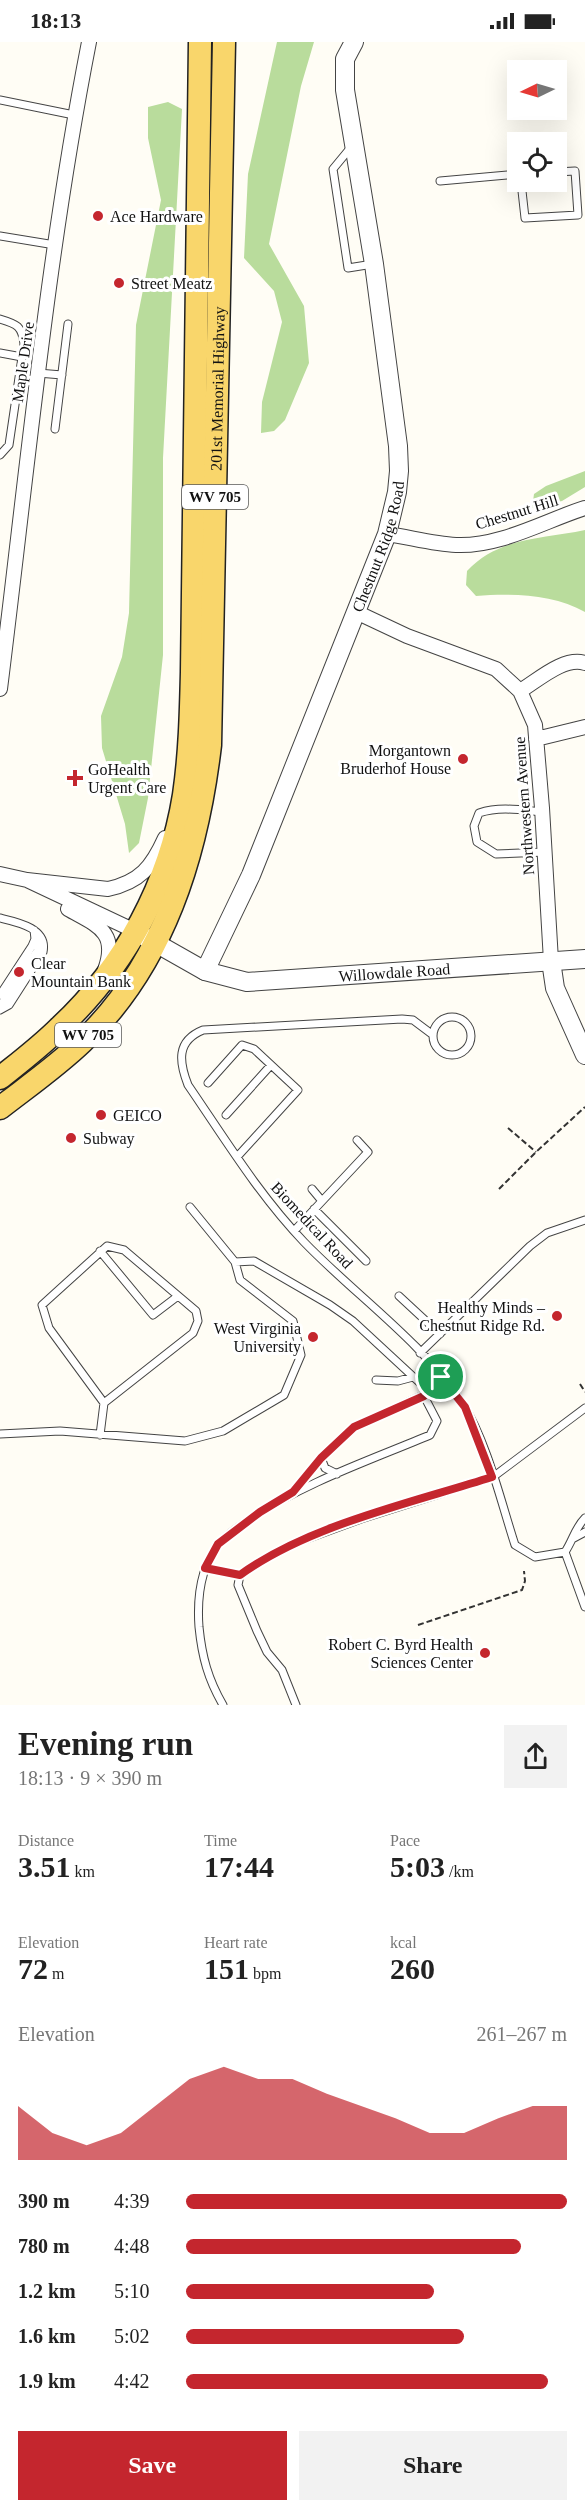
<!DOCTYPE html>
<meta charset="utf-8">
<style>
body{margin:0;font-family:"Times New Roman",serif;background:#f2f2f2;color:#222;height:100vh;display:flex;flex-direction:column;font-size:22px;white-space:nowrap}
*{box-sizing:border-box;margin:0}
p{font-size:20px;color:#767676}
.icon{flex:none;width:33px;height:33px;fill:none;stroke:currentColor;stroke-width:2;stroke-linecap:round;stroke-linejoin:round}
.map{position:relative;height:1663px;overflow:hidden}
.side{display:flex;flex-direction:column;background:#fff;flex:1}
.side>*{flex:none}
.needle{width:39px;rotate:265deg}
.fabs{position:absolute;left:507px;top:18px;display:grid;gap:12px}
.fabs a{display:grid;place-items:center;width:60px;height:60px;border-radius:0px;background:#fff;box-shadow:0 6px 24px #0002;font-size:30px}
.pin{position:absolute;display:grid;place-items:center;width:51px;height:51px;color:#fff;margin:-26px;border:3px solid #fff;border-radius:50%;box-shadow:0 2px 6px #0007}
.round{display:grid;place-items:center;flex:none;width:63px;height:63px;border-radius:0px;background:#f2f2f2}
.headline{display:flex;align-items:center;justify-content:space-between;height:102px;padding:0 18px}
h1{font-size:33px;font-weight:700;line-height:45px}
.metrics{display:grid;grid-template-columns:repeat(3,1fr);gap:9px;height:102px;padding:6px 18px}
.metrics div{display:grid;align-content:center}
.metrics b{font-size:30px;font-weight:700}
.metrics small{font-size:16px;font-weight:400}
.metrics p{font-size:16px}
.chart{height:168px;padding:12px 18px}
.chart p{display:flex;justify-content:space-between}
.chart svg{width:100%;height:108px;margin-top:6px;fill:#c4262e;opacity:.7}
.action{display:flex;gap:12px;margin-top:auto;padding:12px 18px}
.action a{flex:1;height:69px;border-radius:0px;background:#c4262e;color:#fff;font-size:24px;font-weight:700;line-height:69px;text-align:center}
.action a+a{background:#f2f2f2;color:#222}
ul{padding:0 18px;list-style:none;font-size:20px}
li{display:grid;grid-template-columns:96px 72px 1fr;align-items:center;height:45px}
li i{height:15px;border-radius:8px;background:#c4262e}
.status{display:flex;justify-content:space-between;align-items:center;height:42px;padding:0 30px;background:#fff;direction:ltr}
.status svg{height:16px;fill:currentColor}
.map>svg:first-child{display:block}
</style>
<div class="status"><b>18:13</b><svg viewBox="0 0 49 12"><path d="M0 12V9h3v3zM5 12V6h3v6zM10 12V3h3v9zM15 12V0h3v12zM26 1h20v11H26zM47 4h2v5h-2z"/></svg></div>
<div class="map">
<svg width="585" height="1663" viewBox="0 0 585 1663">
<rect width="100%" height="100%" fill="#fffdf5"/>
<path fill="#b9dc9c" d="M277,0H314L301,44L269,202L304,264L309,321L285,378L274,389L261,391L262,360L282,280L274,249L244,216L248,132Z
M168,60L182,67L163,416V613L148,756L139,801L129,811L125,782L102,706L101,674L122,615L129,571L136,283L161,158L148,96V65Z
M585,429V445L562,459L532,466L534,452L546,444Z
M585,488V570C554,552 511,551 476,554L466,543L467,529C498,495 543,497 585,488Z"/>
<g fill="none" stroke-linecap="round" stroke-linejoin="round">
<g stroke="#444" stroke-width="9">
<path id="service" d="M0,58L74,73
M352,104L333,127L348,226L373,222
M440,139L518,132
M521,140L525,176L578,173L575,129L556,130
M0,194L55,203
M0,277C17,282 22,284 24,302L9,403L0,413
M0,311L22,315
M38,331L62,333
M55,387L68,282
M542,770C521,768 500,764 479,771L474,784L477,800L496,812L545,810
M0,876C17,880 48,886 43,910L9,963L0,968
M0,953L32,904L35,897L34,888
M0,964L38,908L39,894
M433 994a19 19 0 1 1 38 0a19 19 0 1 1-38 0Z
M433,993L413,978L402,977L203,988C176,999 179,1020 188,1043C225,1097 259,1153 304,1200C355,1253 423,1300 463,1362C487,1400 501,1460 515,1503L535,1515L565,1510C573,1498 575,1486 585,1476
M208,1041L242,1003L254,1007L298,1048L237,1115
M226,1073L271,1023
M312,1147L322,1159
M314,1167L366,1219
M294,1189L368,1110L357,1098
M100,1209L153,1273L178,1254
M235,1220L254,1219L330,1263L353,1279L420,1341L428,1345L442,1335
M399,1254L440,1292
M420,1311L530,1204L547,1191L585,1178
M376,1338L398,1339L413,1335
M0,1392L60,1389L185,1399L223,1389L284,1353L301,1313L293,1279L240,1238L235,1220L190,1165
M100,1393L104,1361L193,1291L198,1279L196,1269L124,1208L107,1204L42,1263L49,1286L104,1361
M321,1416L325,1426L337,1432
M295,1448L321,1416L354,1385L425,1352
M574,1496L585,1490
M565,1510L585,1565
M205,1526L240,1533
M223,1663C208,1637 202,1615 199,1585C197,1557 200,1525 219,1502C226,1493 237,1486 247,1479C303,1441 368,1419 430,1393L437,1379L424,1354
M296,1663L282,1628L267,1610L257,1589L238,1543L240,1533L260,1519L301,1499L361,1477L493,1435L585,1366"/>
</g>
<g stroke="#444" stroke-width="16">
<path id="minor" d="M387,492C409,495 433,502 456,503C500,505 544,479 585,466
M356,570L407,594L496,627L520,649L535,683L542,766L551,919
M0,647C27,431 47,214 89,0
M520,649C537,639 564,614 585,621
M536,697L585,685
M0,832L27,838L135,889
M27,838L108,847C140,840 152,825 165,796
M68,867C96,883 119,889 105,928"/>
</g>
<g stroke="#444" stroke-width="20">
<g id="tertiary">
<path id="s1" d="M145,895L205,929L247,940L585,917"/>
<path d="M551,919L555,946L585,1013"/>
<path id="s2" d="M205,929L251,833L387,492L397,450L399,429L398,404L374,222L345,48V17L354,0"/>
</g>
</g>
<g stroke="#222" stroke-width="25">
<g id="primary">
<path d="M0,1036C20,1020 41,1004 59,986C125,925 170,841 184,753C190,712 191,671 192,630L200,0"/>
<path id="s3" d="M0,1066C27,1045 57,1024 82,1000C164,922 197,813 210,703L224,0"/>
</g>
</g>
<path stroke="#333" stroke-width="2" stroke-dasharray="6 3" stroke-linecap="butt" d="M508,1086L536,1110
M499,1147L536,1110L585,1065
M580,1342L585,1350
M418,1583L522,1548L525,1539L524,1529"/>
<use href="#service" stroke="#fff" stroke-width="7"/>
<use href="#minor" stroke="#fff" stroke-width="14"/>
<use href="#tertiary" stroke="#fff" stroke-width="18"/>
<use href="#primary" stroke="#f9d66b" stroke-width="22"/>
</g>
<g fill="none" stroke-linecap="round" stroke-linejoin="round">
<g stroke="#fff" stroke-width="12">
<path id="route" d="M441,1335L465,1365L492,1435C411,1461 309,1483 240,1533L205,1526L218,1502L260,1470L293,1450L321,1416L354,1385L424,1354L428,1345Z"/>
</g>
<use href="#route" stroke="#c4262e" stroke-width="8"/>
</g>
<g fill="#c4262e" stroke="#fff" stroke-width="2">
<circle cx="98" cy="174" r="6"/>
<circle cx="119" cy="241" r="6"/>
<circle cx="463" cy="717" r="6"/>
<path d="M72 727h6v6h6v6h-6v6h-6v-6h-6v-6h6z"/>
<circle cx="19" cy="930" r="6"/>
<circle cx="101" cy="1073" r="6"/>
<circle cx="71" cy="1096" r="6"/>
<circle cx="557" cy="1274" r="6"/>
<circle cx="313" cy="1295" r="6"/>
<circle cx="485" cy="1611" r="6"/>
</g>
<g text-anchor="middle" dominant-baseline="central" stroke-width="6" stroke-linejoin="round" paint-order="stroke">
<g fill="#fff" stroke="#585858" stroke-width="1.5">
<rect x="182" y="443" width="66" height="24" rx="4.5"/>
<rect x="55" y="981" width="66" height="24" rx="4.5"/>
</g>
<g font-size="15" font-weight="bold" fill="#111">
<text x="215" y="455">WV 705</text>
<text x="88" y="993">WV 705</text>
</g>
<g font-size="16" fill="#111" stroke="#fff" text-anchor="start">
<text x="110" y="174">Ace Hardware</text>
<text x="131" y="241">Street Meatz</text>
<text x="451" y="708" text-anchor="end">Morgantown<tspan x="451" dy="18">Bruderhof House</tspan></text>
<text x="88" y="727">GoHealth<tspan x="88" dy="18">Urgent Care</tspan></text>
<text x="31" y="921">Clear<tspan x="31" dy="18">Mountain Bank</tspan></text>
<text x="113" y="1073">GEICO</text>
<text x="83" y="1096">Subway</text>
<text x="545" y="1265" text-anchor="end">Healthy Minds –<tspan x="545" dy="18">Chestnut Ridge Rd.</tspan></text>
<text x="301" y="1286" text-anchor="end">West Virginia<tspan x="301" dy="18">University</tspan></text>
<text x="473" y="1602" text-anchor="end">Robert C. Byrd Health<tspan x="473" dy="18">Sciences Center</tspan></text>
</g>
<g font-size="16" fill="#111" stroke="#fff">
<text transform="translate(23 320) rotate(-82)">Maple Drive</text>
<text stroke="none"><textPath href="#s3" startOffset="792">201st Memorial Highway</textPath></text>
<text transform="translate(517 470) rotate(-17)">Chestnut Hill</text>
<text stroke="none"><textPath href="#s2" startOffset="459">Chestnut Ridge Road</textPath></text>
<text transform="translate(524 764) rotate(-94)">Northwestern Avenue</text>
<text stroke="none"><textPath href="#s1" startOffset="260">Willowdale Road</textPath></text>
<text transform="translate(312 1183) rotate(47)">Biomedical Road</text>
</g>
</g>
</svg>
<div class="fabs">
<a><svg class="needle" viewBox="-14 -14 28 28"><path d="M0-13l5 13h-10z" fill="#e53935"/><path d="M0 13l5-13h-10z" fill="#767676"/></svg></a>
<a><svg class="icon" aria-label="locate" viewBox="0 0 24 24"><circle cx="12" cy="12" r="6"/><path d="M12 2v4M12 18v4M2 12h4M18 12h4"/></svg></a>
</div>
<div class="pin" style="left:441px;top:1335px;background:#1e9e55"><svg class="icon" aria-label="arrive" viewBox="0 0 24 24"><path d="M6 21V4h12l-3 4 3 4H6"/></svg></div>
</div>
<section class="side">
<div class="headline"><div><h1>Evening run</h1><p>18:13 · 9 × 390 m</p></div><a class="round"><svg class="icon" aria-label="share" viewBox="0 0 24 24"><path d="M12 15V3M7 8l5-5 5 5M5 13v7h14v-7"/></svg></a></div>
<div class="metrics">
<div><p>Distance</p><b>3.51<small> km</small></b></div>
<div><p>Time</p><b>17:44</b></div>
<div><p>Pace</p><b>5:03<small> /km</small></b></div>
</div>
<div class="metrics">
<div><p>Elevation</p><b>72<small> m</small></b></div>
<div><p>Heart rate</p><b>151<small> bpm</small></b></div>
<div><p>kcal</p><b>260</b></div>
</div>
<div class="chart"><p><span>Elevation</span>261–267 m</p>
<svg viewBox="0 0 160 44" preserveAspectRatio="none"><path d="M0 44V22L10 33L20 38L30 33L40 22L50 11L60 6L70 11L80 11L90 17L100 22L110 27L120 33L130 33L140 27L150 22L160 22V44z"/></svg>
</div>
<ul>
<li><b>390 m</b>4:39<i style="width:100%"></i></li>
<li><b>780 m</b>4:48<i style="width:88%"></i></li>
<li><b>1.2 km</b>5:10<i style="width:65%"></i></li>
<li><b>1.6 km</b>5:02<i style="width:73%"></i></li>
<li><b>1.9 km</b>4:42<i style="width:95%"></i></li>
</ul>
<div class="action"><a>Save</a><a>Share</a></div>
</section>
